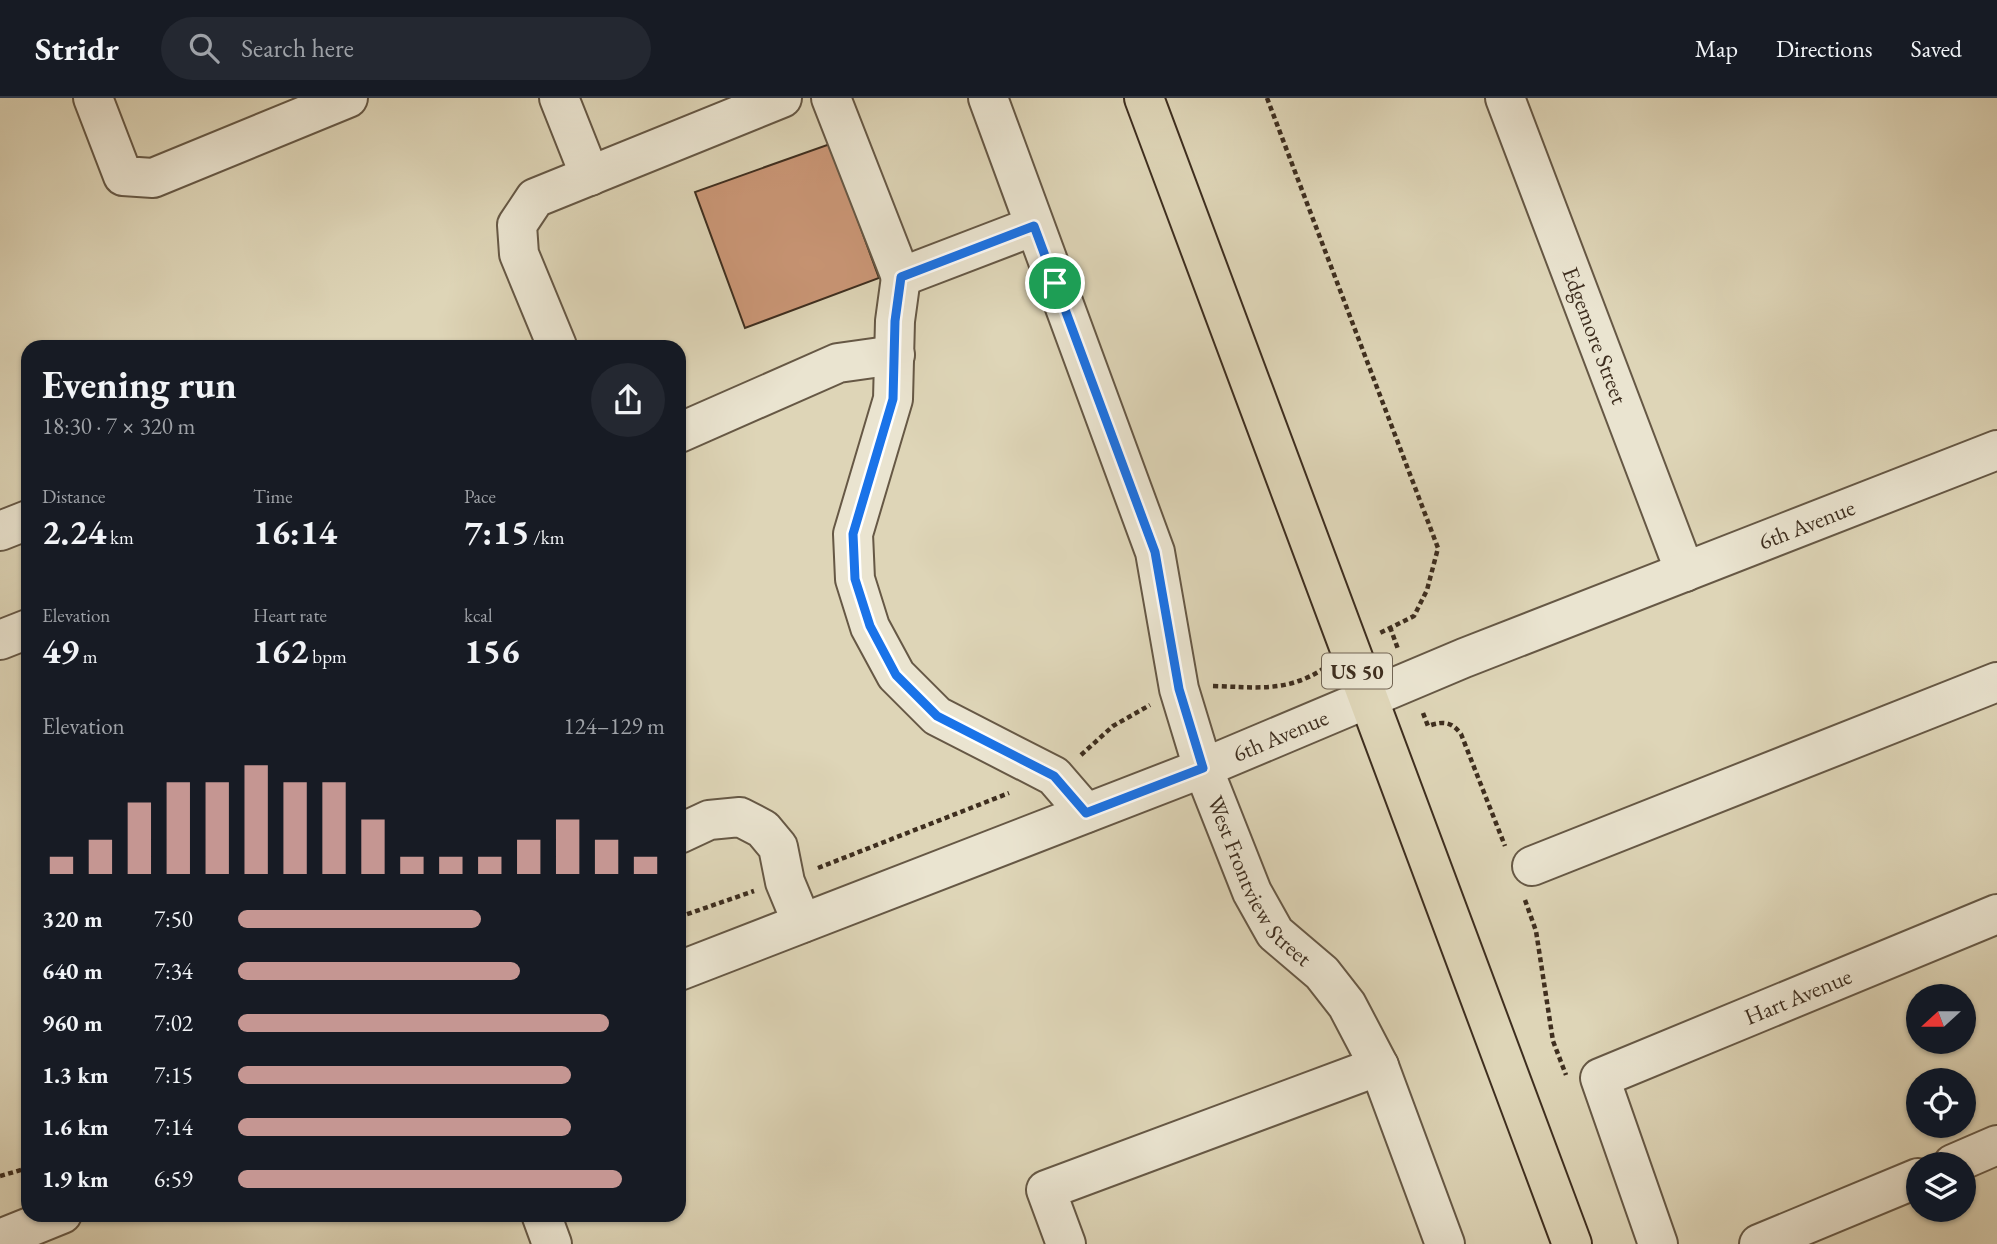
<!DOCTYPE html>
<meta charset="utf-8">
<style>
body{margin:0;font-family:"EB Garamond",serif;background:#242831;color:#f1f3f6;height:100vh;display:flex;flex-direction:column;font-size:26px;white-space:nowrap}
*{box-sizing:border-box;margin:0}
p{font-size:23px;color:#9ea1a6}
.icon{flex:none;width:38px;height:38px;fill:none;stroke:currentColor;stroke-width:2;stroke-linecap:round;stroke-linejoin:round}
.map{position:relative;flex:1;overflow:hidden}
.panel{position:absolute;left:21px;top:242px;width:665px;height:882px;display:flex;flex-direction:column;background:#171b24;border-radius:21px;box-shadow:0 2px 5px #0004}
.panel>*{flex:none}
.needle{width:46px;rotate:249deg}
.fabs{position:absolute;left:1906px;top:886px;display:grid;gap:14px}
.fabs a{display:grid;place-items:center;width:70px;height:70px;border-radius:50%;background:#171b24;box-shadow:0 2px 5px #0004;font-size:35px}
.pin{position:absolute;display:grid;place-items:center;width:60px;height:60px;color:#fff;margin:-30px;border:4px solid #fff;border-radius:50%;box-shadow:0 2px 7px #0007}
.round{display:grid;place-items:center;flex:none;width:74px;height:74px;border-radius:37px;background:#242831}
.overview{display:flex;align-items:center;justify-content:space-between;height:119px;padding:0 21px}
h1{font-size:38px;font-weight:700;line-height:52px}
.figures{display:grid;grid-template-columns:repeat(3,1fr);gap:10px;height:119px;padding:7px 21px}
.figures div{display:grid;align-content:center}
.figures b{font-size:35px;font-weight:700}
.figures small{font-size:19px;font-weight:400}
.figures p{font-size:19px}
.chart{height:196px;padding:14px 21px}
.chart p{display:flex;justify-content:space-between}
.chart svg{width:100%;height:126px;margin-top:7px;stroke:#c59692;stroke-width:6}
ul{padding:0 21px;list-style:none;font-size:23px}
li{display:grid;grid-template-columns:112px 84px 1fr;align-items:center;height:52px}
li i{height:18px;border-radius:9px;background:#c59692}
header{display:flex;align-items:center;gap:42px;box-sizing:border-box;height:98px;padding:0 35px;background:#171b24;border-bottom:2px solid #363941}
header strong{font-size:33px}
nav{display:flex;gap:38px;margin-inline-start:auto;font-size:24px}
.search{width:490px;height:63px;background:#242831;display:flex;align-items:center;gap:18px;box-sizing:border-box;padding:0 24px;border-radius:38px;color:#9ea1a6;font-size:26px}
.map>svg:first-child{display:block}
</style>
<header>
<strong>Stridr</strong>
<div class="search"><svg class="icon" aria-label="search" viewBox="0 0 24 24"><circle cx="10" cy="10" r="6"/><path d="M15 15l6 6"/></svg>Search here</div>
<nav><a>Map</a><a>Directions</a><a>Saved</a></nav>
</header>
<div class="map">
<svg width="1997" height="1146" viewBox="0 0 1997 1146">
<rect width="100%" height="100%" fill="#ded5b7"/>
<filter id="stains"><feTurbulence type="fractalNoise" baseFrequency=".00286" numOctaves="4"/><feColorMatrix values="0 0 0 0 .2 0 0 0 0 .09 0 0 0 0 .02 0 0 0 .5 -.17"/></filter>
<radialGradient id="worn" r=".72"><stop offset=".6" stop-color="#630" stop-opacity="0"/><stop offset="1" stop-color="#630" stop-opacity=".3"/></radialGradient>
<path fill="#cb9777" stroke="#3e2e1f" stroke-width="2" d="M830,46L879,180L745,230L695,94Z"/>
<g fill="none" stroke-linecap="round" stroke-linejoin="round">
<g stroke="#665845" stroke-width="42">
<g id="minor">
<path d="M93,0L123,78L153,80L348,0"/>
<path d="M559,0L590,78"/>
<path d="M831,0L901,179L1034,128"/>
<path id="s1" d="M988,0L1155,454L1179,591L1203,670L1252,794L1275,835L1322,875L1347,907L1379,968L1445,1146"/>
<path id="s2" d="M1505,0L1685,474"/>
<path d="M901,179L895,223L893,301L853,436L855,481L870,529L896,577L937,618L1054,678L1086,715"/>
<path d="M557,248L519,156L517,127L535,100L782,0"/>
<path d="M679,335L838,265L895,257"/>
<path d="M0,433L28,422"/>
<path d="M0,542L28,531"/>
<path d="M679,736L709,722L740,719L763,731L778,749L785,784L802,825"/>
<path d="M1532,768L1997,584"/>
<path id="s3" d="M679,873L1203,670L1464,560L1997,352"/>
<path d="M1953,1066L1997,1047"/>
<path d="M541,1116L552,1146"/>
<path d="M0,1141L62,1116"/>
<path d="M1066,1146L1046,1092L1379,968"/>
<path id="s4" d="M1658,1146L1600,980L1997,816"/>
<path d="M1759,1146L1918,1080"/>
</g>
</g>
<g stroke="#3e2e1f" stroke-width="42">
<path id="highway" d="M1144,0L1572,1146"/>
</g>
<path stroke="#3e2e1f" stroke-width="4.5" stroke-dasharray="5 3.5" stroke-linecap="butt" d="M1267,0L1438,450L1427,492L1414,518L1380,535
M1390,529L1398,551
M1213,588C1254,589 1286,595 1323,571
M1423,615L1428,628C1443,623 1451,623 1461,636L1505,748
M1081,657L1113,628L1150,607
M818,770L1009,695
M1525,802L1536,833L1553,943L1566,977
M679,819L754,793
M0,1078L28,1070"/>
<use href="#minor" stroke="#eae4d0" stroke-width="38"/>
<use href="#highway" stroke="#ded5b7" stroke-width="38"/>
</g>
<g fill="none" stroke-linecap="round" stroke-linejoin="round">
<g stroke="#fff" stroke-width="14">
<path id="route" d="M1034,128L1155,454L1179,591L1203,670L1086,715L1054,678L937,618L896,577L870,528L855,481L853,436L893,301L895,223L901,179Z"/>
</g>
<use href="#route" stroke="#1a73e8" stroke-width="9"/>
</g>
<g text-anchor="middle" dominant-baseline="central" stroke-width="7" stroke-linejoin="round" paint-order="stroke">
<rect fill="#eae4d0" stroke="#726554" stroke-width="2" x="1322" y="555.5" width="70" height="35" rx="5"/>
<g font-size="21" font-weight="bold" fill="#3e2e1f">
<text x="1357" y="573">US 50</text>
</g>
<g font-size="23" fill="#3e2e1f" stroke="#eae4d0">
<text stroke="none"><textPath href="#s2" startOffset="254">Edgemore Street</textPath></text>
<text stroke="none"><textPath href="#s3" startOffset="1213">6th Avenue</textPath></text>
<text stroke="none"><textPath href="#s3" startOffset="646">6th Avenue</textPath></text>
<text stroke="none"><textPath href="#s1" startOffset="833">West Frontview Street</textPath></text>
<text stroke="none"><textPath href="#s4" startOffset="390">Hart Avenue</textPath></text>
</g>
</g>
<rect width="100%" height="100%" filter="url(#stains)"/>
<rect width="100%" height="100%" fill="url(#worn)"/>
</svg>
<div class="fabs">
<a><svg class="needle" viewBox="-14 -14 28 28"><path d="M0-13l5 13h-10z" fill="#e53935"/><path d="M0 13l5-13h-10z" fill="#9ea1a6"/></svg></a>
<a><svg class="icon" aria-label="locate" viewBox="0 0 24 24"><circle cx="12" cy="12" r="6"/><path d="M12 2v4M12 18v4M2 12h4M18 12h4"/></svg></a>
<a><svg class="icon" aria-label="layers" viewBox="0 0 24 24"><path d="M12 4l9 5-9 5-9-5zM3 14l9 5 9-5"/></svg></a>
</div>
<div class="pin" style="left:1055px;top:185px;background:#1e9e55"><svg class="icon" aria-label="arrive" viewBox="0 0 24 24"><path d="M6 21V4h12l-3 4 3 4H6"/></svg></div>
<section class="panel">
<div class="overview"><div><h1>Evening run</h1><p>18:30 · 7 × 320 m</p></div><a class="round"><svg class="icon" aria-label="share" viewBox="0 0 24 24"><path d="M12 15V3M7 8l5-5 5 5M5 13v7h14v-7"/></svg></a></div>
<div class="figures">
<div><p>Distance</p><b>2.24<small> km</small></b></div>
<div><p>Time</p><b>16:14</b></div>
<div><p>Pace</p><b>7:15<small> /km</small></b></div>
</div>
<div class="figures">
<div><p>Elevation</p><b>49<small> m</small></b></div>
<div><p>Heart rate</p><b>162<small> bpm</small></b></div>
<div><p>kcal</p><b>156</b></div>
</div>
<div class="chart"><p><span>Elevation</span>124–129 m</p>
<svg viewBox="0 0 160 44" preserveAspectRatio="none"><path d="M5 44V38M15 44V32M25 44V19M35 44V12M45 44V12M55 44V6M65 44V12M75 44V12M85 44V25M95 44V38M105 44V38M115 44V38M125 44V32M135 44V25M145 44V32M155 44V38"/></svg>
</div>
<ul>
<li><b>320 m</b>7:50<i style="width:57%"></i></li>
<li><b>640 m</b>7:34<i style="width:66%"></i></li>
<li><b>960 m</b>7:02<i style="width:87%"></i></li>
<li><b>1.3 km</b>7:15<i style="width:78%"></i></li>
<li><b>1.6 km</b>7:14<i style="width:78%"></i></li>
<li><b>1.9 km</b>6:59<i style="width:90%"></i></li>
</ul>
</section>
</div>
